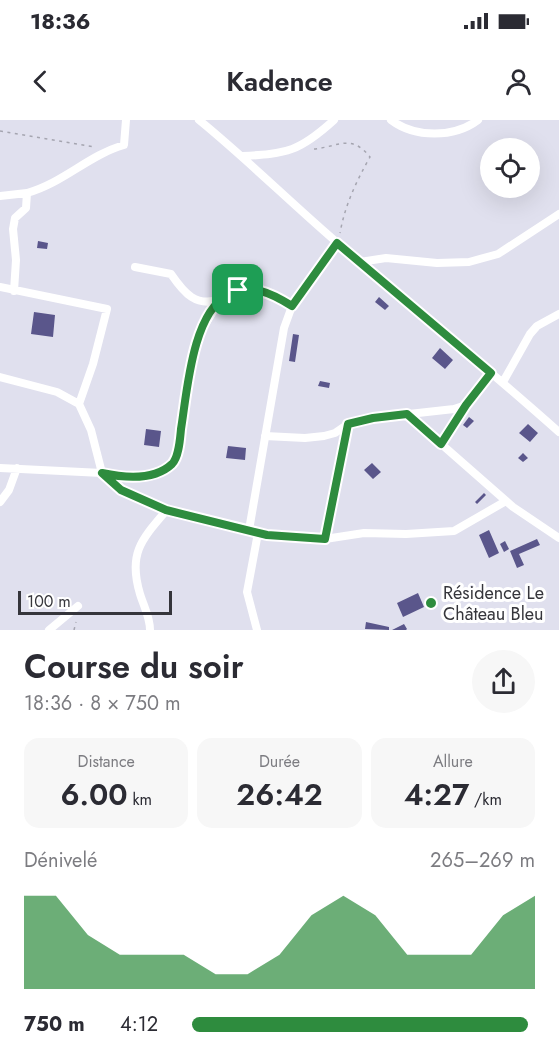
<!DOCTYPE html>
<html lang="fr">
<meta charset="utf-8">
<style>
body{margin:0;font-family:Jost,sans-serif;background:#f7f7f7;color:#2b2b33;height:100vh;display:flex;flex-direction:column;font-size:22px;white-space:nowrap}
*{box-sizing:border-box;margin:0}
p{font-size:20px;color:#7c7c81}
.icon{flex:none;width:33px;height:33px;fill:none;stroke:currentColor;stroke-width:2;stroke-linecap:round;stroke-linejoin:round}
.map{position:relative;height:510px;overflow:hidden}
.sheet{display:flex;flex-direction:column;background:#fff;flex:1}
.sheet>*{flex:none}
.tools{position:absolute;left:480px;top:18px;display:grid;gap:12px}
.tools a{display:grid;place-items:center;width:60px;height:60px;border-radius:50%;background:#fff;box-shadow:0 6px 24px #0002;font-size:30px}
.scale{position:absolute;left:18px;bottom:15px;width:154px;box-sizing:border-box;padding-left:6px;border:3px solid #35353b;border-top:0;font-size:16px;line-height:21px;white-space:nowrap;color:#35353b;-webkit-text-stroke:4px #fff;paint-order:stroke}
.pin{position:absolute;display:grid;place-items:center;width:51px;height:51px;color:#fff;margin:-26px;border-radius:12px;box-shadow:0 3px 9px #0006}
.round{display:grid;place-items:center;flex:none;width:63px;height:63px;border-radius:32px;background:#f7f7f7}
.headline{display:flex;align-items:center;justify-content:space-between;height:102px;padding:0 24px}
h1{font-size:33px;font-weight:600;line-height:45px}
.metrics{display:grid;grid-template-columns:repeat(3,1fr);gap:9px;height:102px;padding:6px 24px}
.metrics div{display:grid;align-content:center;border-radius:15px;background:#f7f7f7;text-align:center}
.metrics b{font-size:30px;font-weight:600}
.metrics small{font-size:16px;font-weight:400}
.metrics p{font-size:16px}
.chart{height:168px;padding:12px 24px}
.chart p{display:flex;justify-content:space-between}
.chart svg{width:100%;height:108px;margin-top:6px;fill:#2e8c3e;opacity:.7}
ul{padding:0 24px;list-style:none;font-size:20px}
li{display:grid;grid-template-columns:96px 72px 1fr;align-items:center;height:45px}
li i{height:15px;border-radius:8px;background:#2e8c3e}
.status{display:flex;justify-content:space-between;align-items:center;height:42px;padding:0 30px;background:#fff;direction:ltr}
.status svg{height:16px;fill:currentColor}
header{display:flex;justify-content:space-between;align-items:center;height:78px;padding:0 24px;background:#fff;font-size:27px;font-weight:600}
.map>svg:first-child{display:block}
</style>
<div class="status"><b>18:36</b><svg viewBox="0 0 49 12"><path d="M0 12V9h3v3zM5 12V6h3v6zM10 12V3h3v9zM15 12V0h3v12zM26 1h20v11H26zM47 4h2v5h-2z"/></svg></div>
<header><svg class="icon" aria-label="back" viewBox="0 0 24 24"><path d="M15 5l-7 7 7 7"/></svg>Kadence<svg class="icon" aria-label="person" viewBox="0 0 24 24"><circle cx="12" cy="8" r="4"/><path d="M4 21q1-7 8-7t8 7"/></svg></header>
<div class="map">
<svg width="559" height="510" viewBox="0 0 559 510">
<rect width="100%" height="100%" fill="#e0e0ee"/>
<path fill="#5a568b" d="M38,121L48,123L47,129L37,128Z
M379,177L389,186L385,190L375,182Z
M34,192L55,195L53,217L31,214Z
M293,214L299,215L295,242L289,241Z
M440,228L453,240L445,249L432,238Z
M320,261L330,263L329,268L318,266Z
M469,297L474,301L467,308L463,305Z
M528,304L538,313L530,322L519,313Z
M146,309L161,311L159,327L144,325Z
M228,326L246,328L245,340L226,338Z
M523,333L528,338L523,342L518,338Z
M372,343L381,352L373,359L364,350Z
M484,373L486,375L477,384L475,382Z
M489,410L499,433L489,438L479,415Z
M537,419L540,425L519,434L524,445L517,448L510,431Z
M505,421L509,429L504,432L500,424Z
M418,473L424,487L403,497L397,483Z
M366,502L389,507V510L365,509Z
M404,504L407,509L406,510H392Z"/>
<g fill="none" stroke-linecap="round" stroke-linejoin="round">
<path stroke="#a5a5b0" stroke-width="1.5" stroke-dasharray="3 4.5" stroke-linecap="butt" d="M0,11L95,27
M314,29C338,27 351,13 370,37C356,62 345,85 340,113
M74,510L76,502"/>
<path stroke="#fff" stroke-width="8" d="M199,0C248,40 292,84 340,125C413,187 487,248 559,312
M391,0C415,18 454,18 478,0
M243,36C287,34 300,31 334,0
M0,76L27,73
M360,142L386,138L437,143L469,142L498,134L559,94
M135,147L171,154C184,173 196,188 221,179C227,177 232,171 238,170C258,165 276,176 292,186
M0,167L107,189L93,244L79,284
M14,171L16,140L13,109L15,98L26,88L27,73C63,63 89,35 124,25L126,0
M0,257L57,272L79,284L91,310L102,353L121,370L166,391L267,415L325,419L364,413L406,414L454,411L506,381
M503,262L530,214L537,206L559,194
M407,294L513,387L559,418
M265,316L305,318L324,316L335,313L348,304L373,298L454,289L466,285L491,253
M441,324L466,285
M0,348L102,353L120,357L150,356L160,353L174,342L179,322L192,242L198,216L221,179
M0,382L9,370L17,348
M249,410L284,208L292,186L337,123
M325,419L348,304
M49,510L78,486
M150,510C150,497 144,487 140,474C128,434 141,420 166,391
M257,510L247,472L258,413"/>
</g>
<g fill="none" stroke-linecap="round" stroke-linejoin="round">
<g stroke="#fff" stroke-width="12">
<path id="route" d="M337,123L491,253L466,285L441,324L407,294L373,298L348,304L325,419L267,415L166,390L121,370L102,353C125,358 154,361 172,344C179,337 180,319 181,309C187,273 192,193 228,175C252,163 271,173 292,186Z"/>
</g>
<use href="#route" stroke="#2e8c3e" stroke-width="8"/>
</g>
<circle fill="#2e8c3e" stroke="#fff" stroke-width="2" cx="431" cy="483" r="6"/>
<g text-anchor="middle" dominant-baseline="central" stroke-width="6" stroke-linejoin="round" paint-order="stroke">
<g font-size="18" fill="#35353b" stroke="#fff" text-anchor="start">
<text x="443" y="473">Résidence Le<tspan x="443" dy="21">Château Bleu</tspan></text>
</g>
</g>
</svg>
<div class="tools">
<a><svg class="icon" aria-label="locate" viewBox="0 0 24 24"><circle cx="12" cy="12" r="6"/><path d="M12 2v4M12 18v4M2 12h4M18 12h4"/></svg></a>
</div>
<div class="scale">100 m</div>
<div class="pin" style="left:238px;top:170px;background:#1e9e55"><svg class="icon" aria-label="arrive" viewBox="0 0 24 24"><path d="M6 21V4h12l-3 4 3 4H6"/></svg></div>
</div>
<section class="sheet">
<div class="headline"><div><h1>Course du soir</h1><p>18:36 · 8 × 750 m</p></div><a class="round"><svg class="icon" aria-label="share" viewBox="0 0 24 24"><path d="M12 15V3M7 8l5-5 5 5M5 13v7h14v-7"/></svg></a></div>
<div class="metrics">
<div><p>Distance</p><b>6.00<small> km</small></b></div>
<div><p>Durée</p><b>26:42</b></div>
<div><p>Allure</p><b>4:27<small> /km</small></b></div>
</div>
<div class="chart"><p><span>Dénivelé</span>265–269 m</p>
<svg viewBox="0 0 160 44" preserveAspectRatio="none"><path d="M0 44V6L10 6L20 22L30 30L40 30L50 30L60 38L70 38L80 30L90 14L100 6L110 14L120 30L130 30L140 30L150 14L160 6V44z"/></svg>
</div>
<ul>
<li><b>750 m</b>4:12<i style="width:98%"></i></li>
</ul>
</section>
